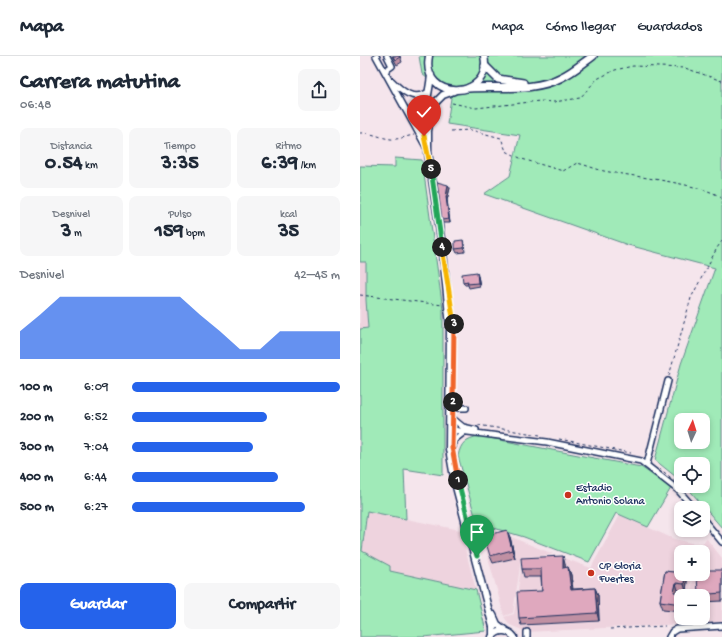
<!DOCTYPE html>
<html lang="es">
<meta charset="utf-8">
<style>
body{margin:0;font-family:"Gochi Hand",sans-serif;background:#f6f6f7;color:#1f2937;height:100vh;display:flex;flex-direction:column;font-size:15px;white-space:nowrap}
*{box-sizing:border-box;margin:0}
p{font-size:13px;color:#747a83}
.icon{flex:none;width:22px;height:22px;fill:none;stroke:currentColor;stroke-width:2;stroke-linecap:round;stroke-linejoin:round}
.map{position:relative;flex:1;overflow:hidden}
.side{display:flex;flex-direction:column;background:#fff;width:360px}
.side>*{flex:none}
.needle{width:26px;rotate:4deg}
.controls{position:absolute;left:314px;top:357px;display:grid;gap:8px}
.controls a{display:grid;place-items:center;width:36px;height:36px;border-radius:8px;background:#fff;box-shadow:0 2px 6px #0003;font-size:20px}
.pin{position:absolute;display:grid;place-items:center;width:34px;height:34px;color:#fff;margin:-41px -17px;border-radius:50% 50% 50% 0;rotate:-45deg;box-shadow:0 0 4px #0007}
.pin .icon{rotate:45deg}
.km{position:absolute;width:20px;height:20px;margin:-10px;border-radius:50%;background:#222;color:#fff;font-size:11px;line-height:20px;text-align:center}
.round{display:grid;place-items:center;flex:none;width:42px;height:42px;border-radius:8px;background:#f6f6f7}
.summary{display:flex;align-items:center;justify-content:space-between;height:68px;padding:0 20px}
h1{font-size:22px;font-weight:700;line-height:30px}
.metrics{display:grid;grid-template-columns:repeat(3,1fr);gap:6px;height:68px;padding:4px 20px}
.metrics div{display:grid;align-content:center;border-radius:8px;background:#f6f6f7;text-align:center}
.metrics b{font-size:20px;font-weight:700}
.metrics small{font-size:11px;font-weight:400}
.metrics p{font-size:11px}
.chart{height:112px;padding:8px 20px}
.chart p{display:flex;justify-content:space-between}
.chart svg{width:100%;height:72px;margin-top:4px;fill:#2563eb;opacity:.7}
.action{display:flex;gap:8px;margin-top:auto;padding:8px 20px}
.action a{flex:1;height:46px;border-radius:8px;background:#2563eb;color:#fff;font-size:16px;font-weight:700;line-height:46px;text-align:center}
.action a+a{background:#f6f6f7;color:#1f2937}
ul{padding:0 20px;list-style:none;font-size:13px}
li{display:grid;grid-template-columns:64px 48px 1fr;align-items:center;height:30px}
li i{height:10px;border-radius:5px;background:#2563eb}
header{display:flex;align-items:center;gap:24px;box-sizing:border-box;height:56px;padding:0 20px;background:#fff;border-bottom:1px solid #e0e1e3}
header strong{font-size:19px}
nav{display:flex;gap:22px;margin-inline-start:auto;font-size:14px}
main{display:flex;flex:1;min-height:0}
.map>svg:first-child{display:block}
</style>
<header>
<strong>Mapa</strong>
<nav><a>Mapa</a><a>Cómo llegar</a><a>Guardados</a></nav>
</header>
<main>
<section class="side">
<div class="summary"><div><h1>Carrera matutina</h1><p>06:48</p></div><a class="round"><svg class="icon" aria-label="share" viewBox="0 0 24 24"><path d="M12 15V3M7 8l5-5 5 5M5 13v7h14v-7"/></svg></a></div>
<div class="metrics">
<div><p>Distancia</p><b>0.54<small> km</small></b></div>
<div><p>Tiempo</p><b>3:35</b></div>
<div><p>Ritmo</p><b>6:39<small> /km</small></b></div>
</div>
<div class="metrics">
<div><p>Desnivel</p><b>3<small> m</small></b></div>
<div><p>Pulso</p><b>159<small> bpm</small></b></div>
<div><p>kcal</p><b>35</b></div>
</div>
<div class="chart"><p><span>Desnivel</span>42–45 m</p>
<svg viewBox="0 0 160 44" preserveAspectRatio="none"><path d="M0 44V27L10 17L20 6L30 6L40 6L50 6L60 6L70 6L80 6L90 17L100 27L110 38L120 38L130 27L140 27L150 27L160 27V44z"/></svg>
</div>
<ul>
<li><b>100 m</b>6:09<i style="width:100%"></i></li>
<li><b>200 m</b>6:52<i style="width:65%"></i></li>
<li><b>300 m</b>7:04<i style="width:58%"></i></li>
<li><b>400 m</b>6:44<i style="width:70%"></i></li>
<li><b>500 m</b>6:27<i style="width:83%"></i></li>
</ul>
<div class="action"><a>Guardar</a><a>Compartir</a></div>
</section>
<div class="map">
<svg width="362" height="581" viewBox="0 0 362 581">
<rect width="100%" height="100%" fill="#f5e5ec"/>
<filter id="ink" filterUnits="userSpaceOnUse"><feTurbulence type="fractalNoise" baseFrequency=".025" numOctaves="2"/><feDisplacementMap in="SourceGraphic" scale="8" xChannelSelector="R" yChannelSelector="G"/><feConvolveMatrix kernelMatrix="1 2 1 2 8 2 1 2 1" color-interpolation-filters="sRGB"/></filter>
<g filter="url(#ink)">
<path fill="#eed3de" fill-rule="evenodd" d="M0,206H6V244L8,272L0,273Z
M7,455L100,474L116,534L30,515L2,495Z
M260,459L314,483L340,489L347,483L362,502V566L167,576L150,569L144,561L154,558L162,506L195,499L231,512ZM321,496H343V518H334L330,540H343V562H321V540H329L333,518H321Z
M119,468L193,498L161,504L153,557L144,560Z"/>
<path fill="#a0eab8" stroke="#5e8c8b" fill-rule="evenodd" d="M59,0H362V472L326,430H343V408H321V425L295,404L321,308L355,212L268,189L124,138L150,120L160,79L87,68L91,42L62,18ZM321,364H343V386H321Z
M35,102L62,104L83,254V419L44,413L46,463L7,455L2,495L30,510V515L116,534L126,575L63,581H0V273L8,272L6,244V206H0V110L35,111Z
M119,380L281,411L311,432L288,471L256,457L229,506L164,481L117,467L98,400C101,387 105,383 119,380Z"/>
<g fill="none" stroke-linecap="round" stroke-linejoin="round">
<g stroke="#1b2f5e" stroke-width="8">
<path id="minor" d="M16,0L64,87
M25,15L32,10L27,0
M32,25C42,35 53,45 67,37
M92,352H106
M92,362L103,371L116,374
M92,374L187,386L281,405L318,434L334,452
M92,391L94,384L103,377
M287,408L308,325
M343,463L362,486
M167,581V576
M309,581L312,576L317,573L362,570"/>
</g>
<g stroke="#1b2f5e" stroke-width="9">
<path id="major" d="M69,0C60,47 134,44 124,0
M94,35L83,39L75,47L70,62L68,75V96L83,196L90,271L89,393L95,427L133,571V579
M66,90C60,59 68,48 71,19
M133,559L137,568L146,575
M132,581C138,573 148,573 154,581"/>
</g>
<g stroke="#1b2f5e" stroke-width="10">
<path id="highway" d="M125,10L138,23L163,27
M109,32C140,30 174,36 202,21C213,16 223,7 233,0"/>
</g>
<path stroke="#1b2f5e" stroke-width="1" stroke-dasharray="3 3" stroke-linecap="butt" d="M92,47L116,52L180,45L194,46L220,42L237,23L255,14L273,10L325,12L362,25
M91,75L111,74L141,82L146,95L162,103L203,115L217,107C226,109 235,113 244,115C263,119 353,129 362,143
M0,77C11,76 20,82 31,83C38,84 47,80 54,79
M0,239L83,249
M309,320L331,242L357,192L362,185
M118,369L180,379
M199,383L271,397
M299,412L315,425
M250,573L305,570"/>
<use href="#minor" stroke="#fff" stroke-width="5"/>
<use href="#major" stroke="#fff" stroke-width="6"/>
<use href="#highway" stroke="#fff" stroke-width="7"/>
</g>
<path fill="#c090a3" stroke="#1b2f5e" d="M32,0H40L42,6L37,9Z
M88,129L90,132L87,144L90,167H83L82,164Z
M103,184L104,188L105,196L97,197L95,193Z
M118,220L120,230L109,232L108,229H105L103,226Z
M150,481L155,502L133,507L130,500Z
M205,508V512L208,511L211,519L213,533L235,532L238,539L239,565L161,569L159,562L182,535L181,521H164L162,513Z
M362,514V545L343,546V540H338V539Z
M305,515L325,518L327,525L326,536L318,534V537L322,538L323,540H321V555L303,553L300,545Z"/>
<path fill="#9c7685" stroke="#1b2f5e" d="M88,129L90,132L87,144L90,167L89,163L86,141Z
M117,216L118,220L120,230L118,227Z
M147,474L150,481L155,502L152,494Z
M203,500L205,508L206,519L203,512Z
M208,511L211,519L213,541L211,534Z
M325,518L327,525L326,536L324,528Z
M316,527L318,534L316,544L314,536Z
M235,532L238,539L239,565L237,557Z"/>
<path fill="#dfa8be" stroke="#1b2f5e" d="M33,0H40V1L35,4Z
M77,126L88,129L86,141L89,163L82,164Z
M103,184L104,192L95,193V185Z
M117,216L118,227L107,228L108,225L103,226L102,218Z
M147,474L152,494L130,500L124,480Z
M203,500V512L208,511L211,534L235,532L237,557L159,562L157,536L182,535L181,513H162L161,502Z
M343,514H362V537L338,539L337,518H343Z
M305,515L321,517V518H325L324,528L316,527L314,536L322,538V540H321V548L300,545Z"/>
</g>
<g fill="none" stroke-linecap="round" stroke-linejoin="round" filter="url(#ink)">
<g stroke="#fff" stroke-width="8">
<path id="split-1" d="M98,424L117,500"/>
</g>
<g stroke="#fff" stroke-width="8">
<path id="split-2" d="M93,346L92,391L98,424"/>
</g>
<g stroke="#fff" stroke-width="8">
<path id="split-3" d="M93,346L94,268"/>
</g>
<g stroke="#fff" stroke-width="8">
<path id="split-4" d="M82,191L94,268"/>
</g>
<g stroke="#fff" stroke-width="8">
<path id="split-5" d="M71,113L82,191"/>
</g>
<g stroke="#fff" stroke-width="8">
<path id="split-6" d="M64,80L71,113"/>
</g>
<use href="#split-1" stroke="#22a559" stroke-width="5"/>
<use href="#split-2" stroke="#f0652b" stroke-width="5"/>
<use href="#split-3" stroke="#f0652b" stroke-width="5"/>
<use href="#split-4" stroke="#f5b400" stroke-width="5"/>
<use href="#split-5" stroke="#22a559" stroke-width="5"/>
<use href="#split-6" stroke="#f5b400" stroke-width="5"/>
</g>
<g fill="#c8321e" stroke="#fff" stroke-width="1.5">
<circle cx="208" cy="439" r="4"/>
<circle cx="231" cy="517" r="4"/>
</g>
<g text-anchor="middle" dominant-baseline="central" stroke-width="3" stroke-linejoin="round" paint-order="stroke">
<g font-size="11" fill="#1b2f5e" stroke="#fff" text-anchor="start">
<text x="216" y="433">Estadio<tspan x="216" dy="13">Antonio Solana</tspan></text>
<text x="239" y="511">CP Gloria<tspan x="239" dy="13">Fuertes</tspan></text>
</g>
</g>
</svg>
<div class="controls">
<a><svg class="needle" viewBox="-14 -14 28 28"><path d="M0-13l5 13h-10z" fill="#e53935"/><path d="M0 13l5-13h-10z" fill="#747a83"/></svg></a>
<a><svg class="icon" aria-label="locate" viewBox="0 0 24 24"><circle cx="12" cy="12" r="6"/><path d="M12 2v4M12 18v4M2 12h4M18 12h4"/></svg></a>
<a><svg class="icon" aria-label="layers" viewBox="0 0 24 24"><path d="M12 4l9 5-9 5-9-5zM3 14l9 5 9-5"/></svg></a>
<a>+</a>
<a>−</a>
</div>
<div class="pin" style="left:117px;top:500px;background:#1e9e55"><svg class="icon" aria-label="arrive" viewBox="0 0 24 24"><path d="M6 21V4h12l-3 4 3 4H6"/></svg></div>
<div class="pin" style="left:64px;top:80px;background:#d93025"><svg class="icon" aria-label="check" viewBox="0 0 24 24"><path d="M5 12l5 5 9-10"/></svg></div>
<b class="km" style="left:98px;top:424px">1</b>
<b class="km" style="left:93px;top:346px">2</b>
<b class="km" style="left:94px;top:268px">3</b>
<b class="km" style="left:82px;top:191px">4</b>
<b class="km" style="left:71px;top:113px">5</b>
</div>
</main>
